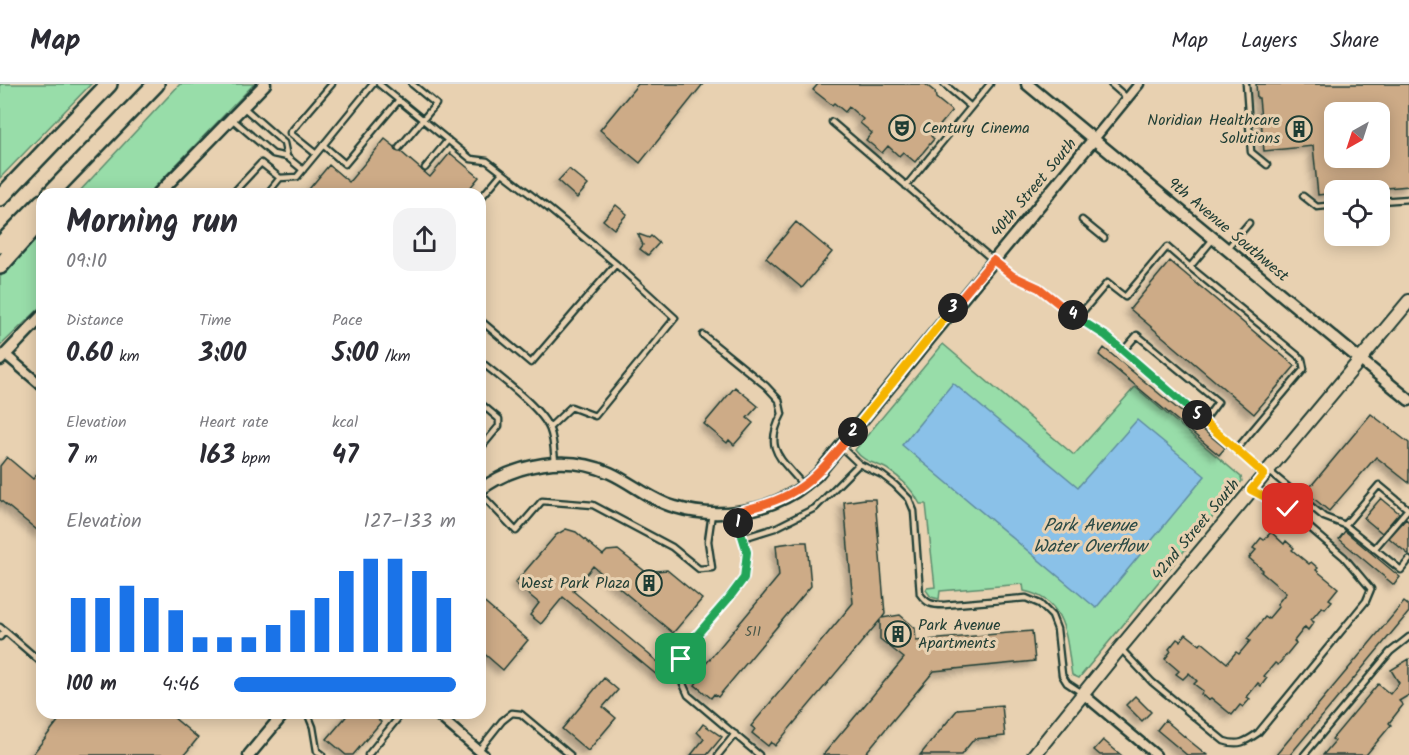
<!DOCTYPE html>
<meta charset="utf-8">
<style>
body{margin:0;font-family:Kalam,sans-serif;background:#f2f2f3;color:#2b2b33;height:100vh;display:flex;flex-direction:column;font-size:22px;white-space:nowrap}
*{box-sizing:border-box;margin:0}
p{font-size:20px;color:#7c7c81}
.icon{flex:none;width:33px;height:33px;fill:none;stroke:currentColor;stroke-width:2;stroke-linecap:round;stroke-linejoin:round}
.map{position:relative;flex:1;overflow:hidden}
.panel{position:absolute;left:36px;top:104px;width:450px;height:531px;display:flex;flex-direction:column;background:#fff;border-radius:18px;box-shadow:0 3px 15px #0003}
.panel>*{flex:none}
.needle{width:39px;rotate:219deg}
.buttons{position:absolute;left:1324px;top:18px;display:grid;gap:12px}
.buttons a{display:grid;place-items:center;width:66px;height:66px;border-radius:12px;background:#fff;box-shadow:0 3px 15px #0003;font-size:30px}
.pin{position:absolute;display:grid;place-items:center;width:51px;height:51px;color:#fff;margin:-26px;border-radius:12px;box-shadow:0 3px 9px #0006}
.km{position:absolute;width:30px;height:30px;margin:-15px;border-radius:50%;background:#222;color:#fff;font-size:16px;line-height:30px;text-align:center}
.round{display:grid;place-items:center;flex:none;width:63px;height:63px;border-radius:18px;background:#f2f2f3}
.headline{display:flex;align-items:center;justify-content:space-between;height:102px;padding:0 30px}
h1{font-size:33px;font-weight:800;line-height:45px}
.stats{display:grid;grid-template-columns:repeat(3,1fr);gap:9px;height:102px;padding:6px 30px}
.stats div{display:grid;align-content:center}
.stats b{font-size:26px;font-weight:800}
.stats small{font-size:16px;font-weight:400}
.stats p{font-size:16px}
.chart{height:168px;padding:12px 30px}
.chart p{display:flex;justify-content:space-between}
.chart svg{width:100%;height:108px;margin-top:6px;stroke:#1a73e8;stroke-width:6}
ul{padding:0 30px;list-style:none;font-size:20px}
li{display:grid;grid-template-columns:96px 72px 1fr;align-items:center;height:45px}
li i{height:15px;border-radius:8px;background:#1a73e8}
header{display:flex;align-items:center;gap:36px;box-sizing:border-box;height:84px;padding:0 30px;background:#fff;border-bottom:2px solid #e1e1e2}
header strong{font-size:28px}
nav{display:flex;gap:33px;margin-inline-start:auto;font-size:21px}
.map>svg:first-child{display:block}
</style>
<header>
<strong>Map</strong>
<nav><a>Map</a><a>Layers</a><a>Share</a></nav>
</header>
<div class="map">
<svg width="1409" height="671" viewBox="0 0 1409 671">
<defs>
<filter id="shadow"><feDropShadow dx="-4.5" dy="4.5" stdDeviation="3" flood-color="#0004"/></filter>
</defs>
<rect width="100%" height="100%" fill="#e8d1b1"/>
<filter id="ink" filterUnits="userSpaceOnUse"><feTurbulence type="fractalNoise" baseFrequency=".0167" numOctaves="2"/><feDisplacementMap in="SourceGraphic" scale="12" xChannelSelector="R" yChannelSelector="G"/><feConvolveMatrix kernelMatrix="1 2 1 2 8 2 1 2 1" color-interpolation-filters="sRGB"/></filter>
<g filter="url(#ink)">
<path fill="#98dda9" stroke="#5c8d6e" stroke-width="1.5" d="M0,0H91L0,94Z
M180,0H254L149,109H78Z
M42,148V222L0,262V193Z
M943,260L1074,371L1135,303L1241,393L1242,397L1079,594L1072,591C1066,556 1068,516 1024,507L1023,500L940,507L939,515L931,513L926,506L927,504L935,503L926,420H920C913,406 901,394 887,385C875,378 864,379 855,366Z"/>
<path fill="#8ac1e8" stroke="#5f8ca0" stroke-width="1.5" d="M953,299L1078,403L1137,336L1205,392L1096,524L902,361Z"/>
<path fill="#cdab87" stroke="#1f3d34" stroke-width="1.5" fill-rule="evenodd" filter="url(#shadow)" d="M638,0H703L640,79L600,46Z
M818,0H925L935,8L936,14L952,27L931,52L934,55L915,78L903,68L899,72L888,62L882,69L866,56L872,49L860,39L863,35L849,23L845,28L834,19L832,21L813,6Z
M1256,0H1409V102L1362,106H1335V109L1318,111L1313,62L1264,67L1259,14H1257ZM1335,28H1380V74H1335Z
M385,55L395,63L396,67L401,68L430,93L450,69L479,93L465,110H305L329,81L349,98Z
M569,85L588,101L577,114L558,97Z
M616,121L627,130L614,145L603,136Z
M796,138L832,168L802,204L766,174Z
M638,150L649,154L651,152L659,159L648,171L640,165L643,161Z
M1170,177L1295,282L1254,330L1130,225Z
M1104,264L1225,364L1219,371L1099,271Z
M735,303L758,322L747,334L753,339L734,361L729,356L727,359L704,340Z
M1371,330L1409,359V399L1376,373L1329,427L1306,408Z
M7,373L33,395L42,385V450L0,416V382Z
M1381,414L1399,429L1382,449L1364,434Z
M865,415H875L885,530L882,534L900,531L915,544L916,557L1032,547L1035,577L934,587L864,671H823L904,574L880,555V536L775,662L771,658L768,662L752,649L755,645L751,642L853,519L844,418Z
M1406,435L1409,438V471L1389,454Z
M566,445L576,448L603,471L607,467L618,466L651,492L656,487L667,486L702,515L673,549L593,482L573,507L665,584L658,592L563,513L541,540L530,531L539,519L515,499L556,451Z
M1345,447L1400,493L1394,501L1339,455Z
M1271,448L1284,460L1286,457L1294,464L1292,466L1309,480L1311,478L1318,484L1316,486L1338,504L1329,515L1332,517L1325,525L1322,523L1311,536L1314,538L1308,546L1305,543L1294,557L1296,559L1278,581L1275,579L1264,592L1267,594L1261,602L1258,599L1247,613L1250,615L1243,623L1240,621L1232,631L1211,614L1208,616L1201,610L1203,607L1194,600L1197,597L1189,589L1183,595L1176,590L1179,587L1165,575L1171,567L1169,565L1177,555L1180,557L1186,550L1200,561L1202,558L1227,579L1236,568L1239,570L1250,557L1247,555L1265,533L1268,535L1279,522L1277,520L1286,509L1261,488L1263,486L1249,474L1256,466L1253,464L1261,454L1264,456Z
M798,458H807L811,502L718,613L714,610L711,614L695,601L698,597L694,594L779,492L776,461Z
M480,515L528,556L503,586L480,566Z
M1404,518L1409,522V528L1345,605L1290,671H1276Z
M1409,575V611L1399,617L1403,621L1389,639L1391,641L1366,671H1323L1335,657L1332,655L1378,600L1390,610L1399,599L1391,586Z
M604,594L618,606L603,623L616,634L588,667L562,645Z
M1135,612L1151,628L1142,637L1126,621Z
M1002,621L1005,652L974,655L961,671H920L958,625Z
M65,628H167L198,654L184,671H32Z
M350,628H370L381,638L353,671H346L327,655Z
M1165,636L1186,654L1207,671H1187L1157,646Z
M703,640L722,653L707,671H691L704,655L697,648Z
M1103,656L1121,671H1100L1094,666Z"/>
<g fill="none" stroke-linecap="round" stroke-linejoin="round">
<g stroke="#1f3d34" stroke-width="9">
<path id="service" d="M332,0L290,49L316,70L373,0
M379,0L471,75L487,77L548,124L616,180L675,234L595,332L571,323L550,343
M944,0L971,23L990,0
M1111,0L1127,14
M1246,0L1251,68L1267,81
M243,23L284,59L287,73
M232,35L273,70L287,73L303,86
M832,38L993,176L1013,192L1039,204L1077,234L1106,252L1264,390
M323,61L345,80L399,16
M399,64L436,20L412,0
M425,84L448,56
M906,102L971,23
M232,110L261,79L280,94
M267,110L280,94L297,93L316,70
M1303,112L1317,123L1335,121
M480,115L502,89
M1380,117L1409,115
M1082,136L1104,154
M1214,154L1190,183L1302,275L1304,285L1236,366
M1227,165L1249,139
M1077,234L1107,199L1125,213L1167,163L1190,183
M480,236L531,279L616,180
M703,251L766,302L779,316L782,330C763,366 781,374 803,401
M1123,267L1137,251L1218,318L1204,337
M480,277C499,293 542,324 550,346C554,356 554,368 555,379
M480,319L499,335V342L480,365
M841,363L859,380L882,391L895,401L909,415L914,427L920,510C927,520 932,521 944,521L1026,514L1040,520L1052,532L1057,545L1062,591L1067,599L1082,609
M1270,388L1324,433L1345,441L1401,486L1409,476
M480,409L516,447L542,417L593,421L672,463L699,485L712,484L708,457L712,429
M735,428L747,468L744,494L682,571L680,593L688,611L759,671
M1345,441L1379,401L1409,426
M743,454L775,444L815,424L859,380
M1374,465L1408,425
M0,543L5,547L0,553
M5,547L42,579
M1122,566L1152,598L1224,657C1239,662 1245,658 1258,649L1366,517L1371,505L1344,473L1288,425L1253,406
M307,628L313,643L317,667L322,671
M479,666L502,637L512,629L521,630L570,671
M368,671L403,628
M718,671L735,650
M1304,671L1390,568L1409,553"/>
</g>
<g stroke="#1f3d34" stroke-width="13">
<path id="minor" d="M1094,55L1139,0
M6,271L42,302
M1083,610L1156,671
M434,628L484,671"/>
</g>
<g stroke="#1f3d34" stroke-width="15">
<path id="tertiary" d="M1027,0L1409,316
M158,110L265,0
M0,276L42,232
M480,406C516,379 568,370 610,389C632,399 652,417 675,423C714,435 761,429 795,408C803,403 810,397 817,391L1094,55
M249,671L285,628"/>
</g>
<g stroke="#1f3d34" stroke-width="16">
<path id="secondary" d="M1034,671L1120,564L1409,217"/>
</g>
<g stroke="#1f3d34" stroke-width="20">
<path id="motorway" d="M50,110L156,0
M0,114L109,0
M0,161L42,118
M0,182L42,135"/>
</g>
<use href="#service" stroke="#e8d1b1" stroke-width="4.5"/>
<use href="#minor" stroke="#e8d1b1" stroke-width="8"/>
<use href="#tertiary" stroke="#e8d1b1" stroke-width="10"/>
<use href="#secondary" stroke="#e8d1b1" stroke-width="12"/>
<use href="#motorway" stroke="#e8d1b1" stroke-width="15"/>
</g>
</g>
<g fill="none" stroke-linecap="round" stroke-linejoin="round" filter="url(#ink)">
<g stroke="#fff" stroke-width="12">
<path id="split-1" d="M681,575L690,559L729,514L744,494L747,468L738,439"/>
</g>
<g stroke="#fff" stroke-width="12">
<path id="split-2" d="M738,439L735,428C799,414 813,398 853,348"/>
</g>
<g stroke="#fff" stroke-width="12">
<path id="split-3" d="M853,348L953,224"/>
</g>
<g stroke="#fff" stroke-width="12">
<path id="split-4" d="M953,224L993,176L1013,192L1039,204L1073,231"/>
</g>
<g stroke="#fff" stroke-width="12">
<path id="split-5" d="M1073,231L1106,252L1197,331"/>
</g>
<g stroke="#fff" stroke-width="12">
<path id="split-6" d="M1197,331L1264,390L1251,406L1288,425"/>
</g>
<use href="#split-1" stroke="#22a559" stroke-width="8"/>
<use href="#split-2" stroke="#f0652b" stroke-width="8"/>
<use href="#split-3" stroke="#f5b400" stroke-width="8"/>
<use href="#split-4" stroke="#f0652b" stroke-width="8"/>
<use href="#split-5" stroke="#22a559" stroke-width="8"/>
<use href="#split-6" stroke="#f5b400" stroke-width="8"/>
</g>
<defs>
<g id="theatre-ring" transform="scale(1.35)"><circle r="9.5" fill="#e8d1b1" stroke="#1f3d34" stroke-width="1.5"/><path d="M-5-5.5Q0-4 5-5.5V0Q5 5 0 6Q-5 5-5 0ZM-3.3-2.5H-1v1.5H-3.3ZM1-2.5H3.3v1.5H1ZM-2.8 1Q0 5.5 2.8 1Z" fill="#1f3d34"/></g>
<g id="building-ring" transform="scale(1.35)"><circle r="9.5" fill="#e8d1b1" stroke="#1f3d34" stroke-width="1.5"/><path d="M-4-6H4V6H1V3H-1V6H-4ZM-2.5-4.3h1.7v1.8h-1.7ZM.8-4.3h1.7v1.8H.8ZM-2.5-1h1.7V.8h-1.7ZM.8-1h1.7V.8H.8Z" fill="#1f3d34"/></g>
</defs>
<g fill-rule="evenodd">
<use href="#theatre-ring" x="902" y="44"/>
<use href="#building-ring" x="1299" y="45"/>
<use href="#building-ring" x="649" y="499"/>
<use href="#building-ring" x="898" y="550"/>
</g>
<g text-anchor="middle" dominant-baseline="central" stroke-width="6" stroke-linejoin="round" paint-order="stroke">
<g font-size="14" fill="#4a5849">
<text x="753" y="548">511</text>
</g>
<g font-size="16" fill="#1f3d34" stroke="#e8d1b1" text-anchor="end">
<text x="1280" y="36">Noridian Healthcare<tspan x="1280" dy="18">Solutions</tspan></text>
<text x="922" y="44" text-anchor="start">Century Cinema</text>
<text x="630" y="499">West Park Plaza</text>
<text x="918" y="541" text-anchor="start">Park Avenue<tspan x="918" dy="18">Apartments</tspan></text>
</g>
<g font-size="16" fill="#1f3d34" stroke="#e8d1b1">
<text transform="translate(1034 104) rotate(-50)">40th Street South</text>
<text transform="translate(1228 146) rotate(40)">9th Avenue Southwest</text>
<text transform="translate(1196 446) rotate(-50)">42nd Street South</text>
</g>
<g font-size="18" font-style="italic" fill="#2a4a46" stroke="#e8d1b1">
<text x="1090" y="442">Park Avenue<tspan x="1090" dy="21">Water Overflow</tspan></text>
</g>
</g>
</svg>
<div class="buttons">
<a><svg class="needle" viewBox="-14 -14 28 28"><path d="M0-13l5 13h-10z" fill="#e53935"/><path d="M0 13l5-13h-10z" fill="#7c7c81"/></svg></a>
<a><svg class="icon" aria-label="locate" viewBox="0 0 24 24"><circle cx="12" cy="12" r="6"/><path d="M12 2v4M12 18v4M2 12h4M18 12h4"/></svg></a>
</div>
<div class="pin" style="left:681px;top:575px;background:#1e9e55"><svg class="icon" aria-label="arrive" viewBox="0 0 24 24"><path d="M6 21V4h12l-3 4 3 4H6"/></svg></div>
<div class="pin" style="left:1288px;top:425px;background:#d93025"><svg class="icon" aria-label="check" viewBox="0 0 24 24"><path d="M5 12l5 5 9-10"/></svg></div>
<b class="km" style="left:738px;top:439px">1</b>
<b class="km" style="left:853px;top:348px">2</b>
<b class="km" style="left:953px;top:224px">3</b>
<b class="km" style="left:1073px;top:231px">4</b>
<b class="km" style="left:1197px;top:331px">5</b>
<section class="panel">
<div class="headline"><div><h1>Morning run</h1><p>09:10</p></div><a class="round"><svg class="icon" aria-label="share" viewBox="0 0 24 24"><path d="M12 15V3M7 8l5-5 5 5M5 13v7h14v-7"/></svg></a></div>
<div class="stats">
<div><p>Distance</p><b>0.60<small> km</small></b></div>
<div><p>Time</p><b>3:00</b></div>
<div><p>Pace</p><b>5:00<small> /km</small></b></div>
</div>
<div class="stats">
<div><p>Elevation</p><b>7<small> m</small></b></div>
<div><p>Heart rate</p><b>163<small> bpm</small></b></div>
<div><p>kcal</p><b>47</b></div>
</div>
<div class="chart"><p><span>Elevation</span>127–133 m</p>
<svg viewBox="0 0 160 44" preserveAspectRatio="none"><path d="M5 44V22M15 44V22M25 44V17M35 44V22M45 44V27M55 44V38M65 44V38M75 44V38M85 44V33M95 44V27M105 44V22M115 44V11M125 44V6M135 44V6M145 44V11M155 44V22"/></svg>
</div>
<ul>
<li><b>100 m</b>4:46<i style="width:100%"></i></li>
</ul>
</section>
</div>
